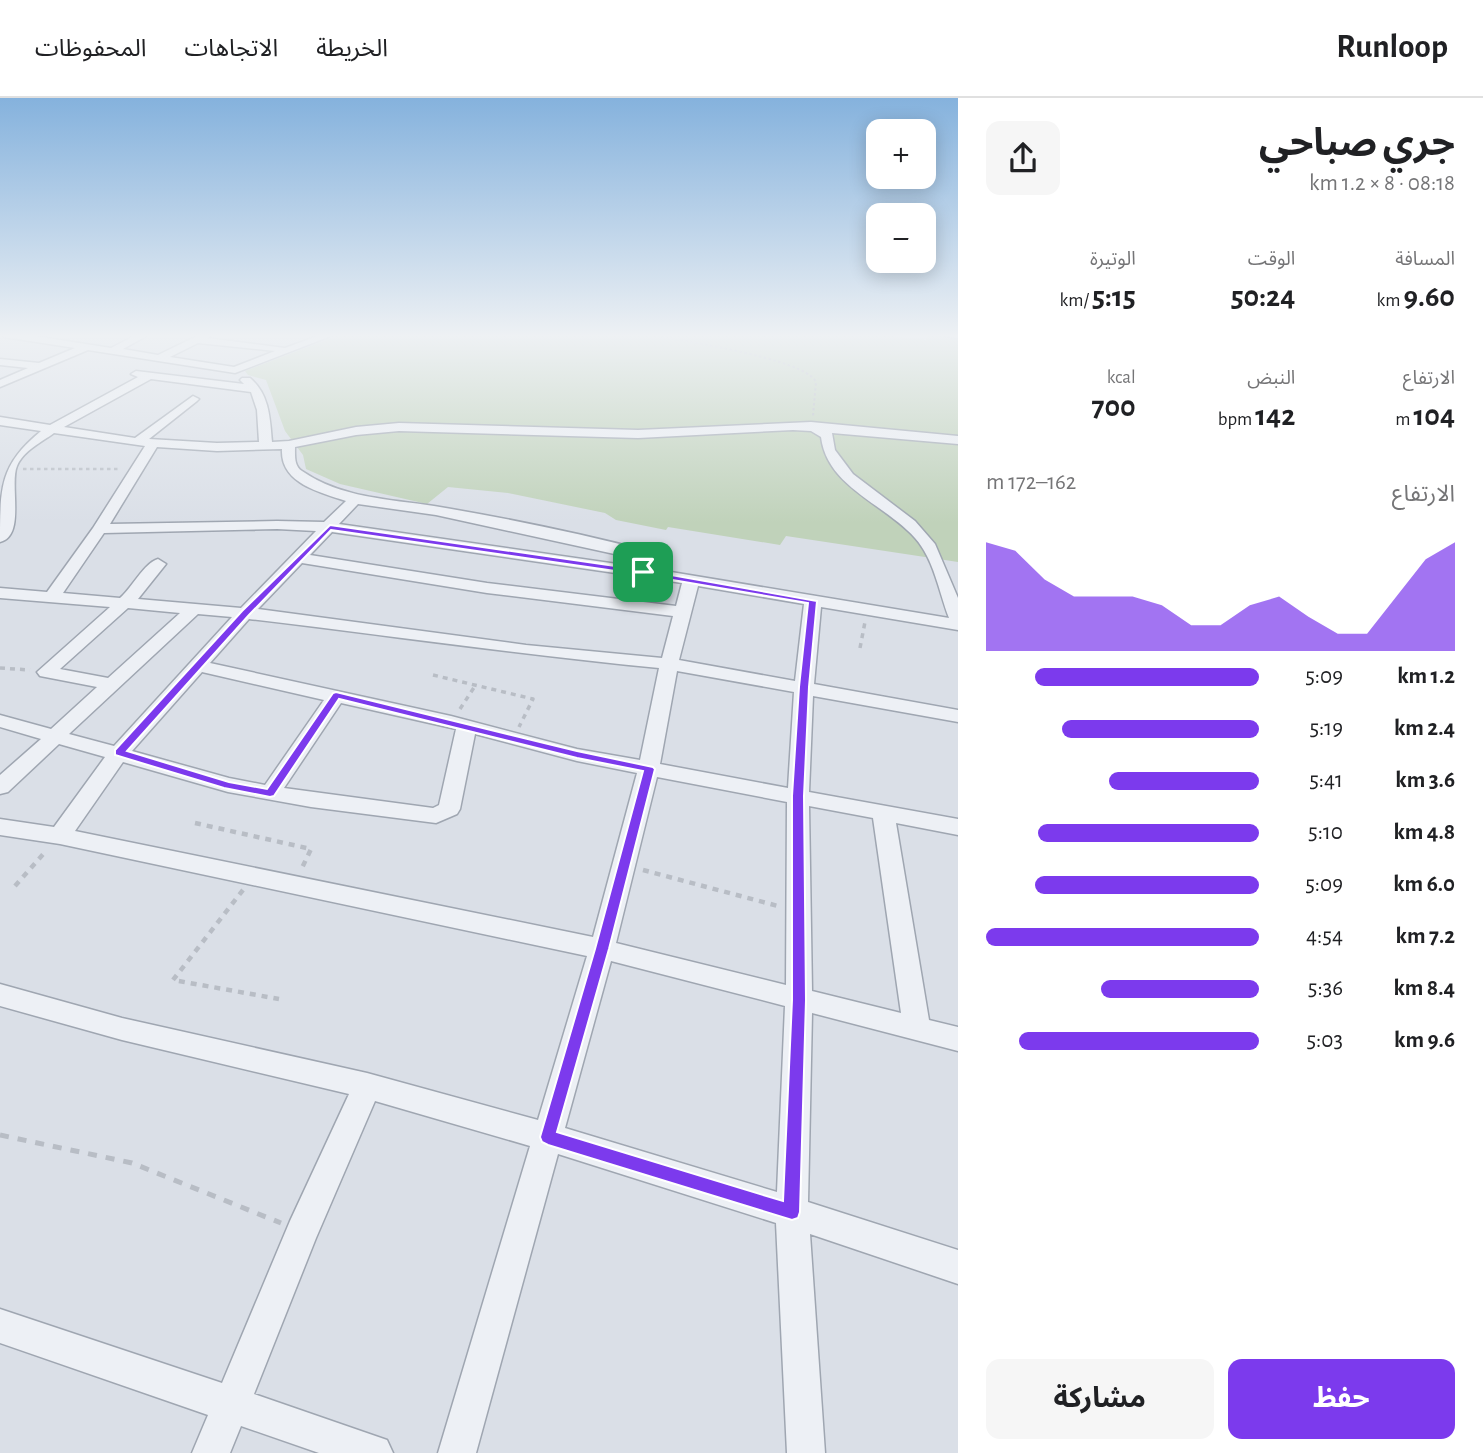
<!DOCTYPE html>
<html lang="ar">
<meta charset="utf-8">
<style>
body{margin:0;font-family:"Alegreya Sans","Noto Sans Arabic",sans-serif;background:#f6f6f6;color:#202124;direction:rtl;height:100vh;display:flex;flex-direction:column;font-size:26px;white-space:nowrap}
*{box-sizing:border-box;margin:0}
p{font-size:23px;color:#757577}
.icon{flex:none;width:38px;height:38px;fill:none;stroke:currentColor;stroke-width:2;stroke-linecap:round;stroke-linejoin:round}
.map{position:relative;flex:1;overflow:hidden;direction:ltr}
.panel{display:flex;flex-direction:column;background:#fff;width:525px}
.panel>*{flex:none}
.tools{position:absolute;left:866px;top:21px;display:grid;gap:14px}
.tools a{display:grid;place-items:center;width:70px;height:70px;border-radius:14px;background:#fff;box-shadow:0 4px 18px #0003;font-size:35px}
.pin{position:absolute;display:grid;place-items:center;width:60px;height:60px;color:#fff;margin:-30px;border-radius:14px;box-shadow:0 4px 10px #0006}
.round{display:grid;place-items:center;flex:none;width:74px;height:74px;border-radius:14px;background:#f6f6f6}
.head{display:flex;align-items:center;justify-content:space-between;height:119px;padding:0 28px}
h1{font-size:38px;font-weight:700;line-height:52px}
.metrics{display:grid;grid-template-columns:repeat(3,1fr);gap:10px;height:119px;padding:7px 28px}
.metrics div{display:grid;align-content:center}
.metrics b{font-size:30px;font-weight:700}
.metrics small{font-size:19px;font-weight:400}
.metrics p{font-size:19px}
.chart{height:196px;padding:14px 28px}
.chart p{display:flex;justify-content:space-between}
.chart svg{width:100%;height:126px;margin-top:7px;fill:#7c3aed;opacity:.7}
.action{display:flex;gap:14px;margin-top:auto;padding:14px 28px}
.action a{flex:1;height:80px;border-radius:14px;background:#7c3aed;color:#fff;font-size:28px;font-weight:700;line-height:80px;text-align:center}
.action a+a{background:#f6f6f6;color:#202124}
ul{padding:0 28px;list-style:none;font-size:23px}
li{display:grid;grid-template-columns:112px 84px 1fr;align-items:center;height:52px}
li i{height:18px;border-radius:9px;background:#7c3aed}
header{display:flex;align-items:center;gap:42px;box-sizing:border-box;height:98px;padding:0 35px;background:#fff;border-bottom:2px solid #e0e0e0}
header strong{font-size:33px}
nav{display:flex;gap:38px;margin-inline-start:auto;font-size:24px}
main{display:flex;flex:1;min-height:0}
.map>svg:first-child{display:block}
</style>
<header>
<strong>Runloop</strong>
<nav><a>الخريطة</a><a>الاتجاهات</a><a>المحفوظات</a></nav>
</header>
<main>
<section class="panel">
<div class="head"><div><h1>جري صباحي</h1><p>08:18 · 8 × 1.2 km</p></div><a class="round"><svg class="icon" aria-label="share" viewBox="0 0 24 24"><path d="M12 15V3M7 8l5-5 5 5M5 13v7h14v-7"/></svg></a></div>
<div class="metrics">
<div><p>المسافة</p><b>9.60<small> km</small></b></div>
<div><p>الوقت</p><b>50:24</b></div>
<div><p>الوتيرة</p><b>5:15<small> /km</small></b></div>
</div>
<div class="metrics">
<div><p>الارتفاع</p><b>104<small> m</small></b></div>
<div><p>النبض</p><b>142<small> bpm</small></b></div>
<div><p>kcal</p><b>700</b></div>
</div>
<div class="chart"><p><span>الارتفاع</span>162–172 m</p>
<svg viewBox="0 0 160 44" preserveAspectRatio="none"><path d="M0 44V6L10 9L20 19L30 25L40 25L50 25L60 28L70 35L80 35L90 28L100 25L110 32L120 38L130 38L140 25L150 12L160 6V44z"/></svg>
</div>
<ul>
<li><b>1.2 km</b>5:09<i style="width:82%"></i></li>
<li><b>2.4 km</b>5:19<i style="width:72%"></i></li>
<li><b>3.6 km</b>5:41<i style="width:55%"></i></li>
<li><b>4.8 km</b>5:10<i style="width:81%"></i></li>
<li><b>6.0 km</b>5:09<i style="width:82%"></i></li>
<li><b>7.2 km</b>4:54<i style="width:100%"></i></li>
<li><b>8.4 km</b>5:36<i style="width:58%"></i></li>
<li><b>9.6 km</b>5:03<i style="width:88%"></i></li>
</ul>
<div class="action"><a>حفظ</a><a>مشاركة</a></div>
</section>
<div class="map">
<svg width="958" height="1355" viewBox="0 0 958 1355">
<rect width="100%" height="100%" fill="#dadfe7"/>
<path fill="#c0d2ba" d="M342,236H877L926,242L928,237L958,240V464L786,438L780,447L668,429L666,432L616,422L605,415L508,395L448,389L427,406L340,386L306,371L303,357L285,333L266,282L248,277L245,273Z"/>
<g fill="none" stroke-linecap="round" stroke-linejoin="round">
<g stroke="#9fa6b1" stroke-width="3">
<path id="minor" d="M0,236H22L111,250L138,236H150L123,251L158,257L201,236H213L207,240L285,250L323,236H336L235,275L88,252L0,289V282L28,270L0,267V261L39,265L75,250L4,239ZM198,245L275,253L234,269L170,259Z
M942,236H958V240L944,238Z
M136,273L244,286L240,282L242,280H250C269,296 270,319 272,344L289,343L356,329L399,325L638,332L811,324L958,338V346L832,335L835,352L853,376L915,423L935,446L958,500V532L821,509L814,586L958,612V624L813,598L809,694L958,721V737L896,725L929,922L958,929V953L812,915L808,1104L958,1152V1186L810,1136L825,1355H787L776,1125L558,1056L476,1355H438L530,1048L375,1003L316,1140L254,1296L387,1342L393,1355H319L241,1328L230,1355H192L208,1317L0,1245V1211L222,1285L290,1123L349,996L122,942L0,908V886L122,920L367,975L538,1022L587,858L60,746L0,737V721L54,729L105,659L59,646L8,694L0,696V677L41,641L0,629V617L51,631L97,589L40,578L37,574L110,509L0,500V490L47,494L93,430L145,348L54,335C42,344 23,353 17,368C9,386 26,438 0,444C0,388 0,367 41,333L0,327V319L50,327L138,279L131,276ZM151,281L251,294L257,312L259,344L217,345L149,341L197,303L199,301L193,298L135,340L64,329ZM793,332L811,333L821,339C827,389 885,406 915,440C934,461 939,494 949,520L653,471L658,461L648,453C578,435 506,420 434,408C389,401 341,400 302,373C294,368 295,358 295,349L356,337L399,333L638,340ZM157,349L217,353L282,351C280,385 319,394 346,403L324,424L277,423L110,426ZM358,406L436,417L642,462L638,469L339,426ZM277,431L316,433L241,510L138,501L166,466L158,461C144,465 132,490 120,500L63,495L104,435ZM332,434L643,479L682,485L676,508L487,485L310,457ZM302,465L487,495L673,518L662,560L526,547L258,511ZM698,488L804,506L795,583L679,562ZM128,510L180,515L108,580L60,571ZM198,516L232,519L114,648L69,636ZM249,521C386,537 522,557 659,570L640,662L577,651L451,618L210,565ZM677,573L794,594L788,690L660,666ZM202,574L324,602L265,687L229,680L132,653ZM341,605L456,631L439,707L433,710L284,690ZM475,636L577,663L637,675L593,839L75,733L123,664L228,694L311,709L436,725L457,716L460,711ZM657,679L787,704L786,887L616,845ZM809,708L873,720L901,915L812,893ZM611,863L785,908L777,1094L565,1030Z"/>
</g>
<path stroke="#b8bdc5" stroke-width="2" stroke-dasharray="2.5 2.5" stroke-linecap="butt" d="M646,236C676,242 805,260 816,284L813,318"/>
<path stroke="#b8bdc5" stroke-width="2.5" stroke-dasharray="3.5 3.5" stroke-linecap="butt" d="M23,371H121"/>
<path stroke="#b8bdc5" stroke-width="3.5" stroke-dasharray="5 5" stroke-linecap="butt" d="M860,550L865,524
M0,570L30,572
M433,577L533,601L519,629
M460,611L475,588"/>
<path stroke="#b8bdc5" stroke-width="4.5" stroke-dasharray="6 6" stroke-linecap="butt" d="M195,725L311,751L301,772
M643,772L778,808
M15,788L46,753
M243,792L173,882L279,901"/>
<path stroke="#b8bdc5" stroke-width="5" stroke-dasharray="9 9" stroke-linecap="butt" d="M0,1037L132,1065L281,1125"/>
<use href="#minor" fill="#edf0f5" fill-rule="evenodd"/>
</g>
<linearGradient id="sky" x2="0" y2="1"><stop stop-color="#85b2dd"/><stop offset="0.56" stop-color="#eef1f4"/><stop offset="1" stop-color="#eef1f4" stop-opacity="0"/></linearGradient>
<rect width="958" height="425" fill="url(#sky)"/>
<path fill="#7c3aed" stroke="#fff" stroke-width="2" fill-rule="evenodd" d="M330,427L643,472L817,503L809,589L804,698L806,902L800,1114L798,1120L792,1122L548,1047L542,1044L540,1039L595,851L643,673L577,660L339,601L274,698L270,699L224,690L115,657V652L242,513ZM331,432L643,477L808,505L799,589L792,698V902L783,1103L557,1034L609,851L655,671L653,669L577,653L336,594L333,595L267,691L229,684L127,653L249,517Z"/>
</svg>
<div class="tools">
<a>+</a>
<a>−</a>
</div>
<div class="pin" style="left:643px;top:474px;background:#1e9e55"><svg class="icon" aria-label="arrive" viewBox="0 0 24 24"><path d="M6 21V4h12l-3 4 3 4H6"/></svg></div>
</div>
</main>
